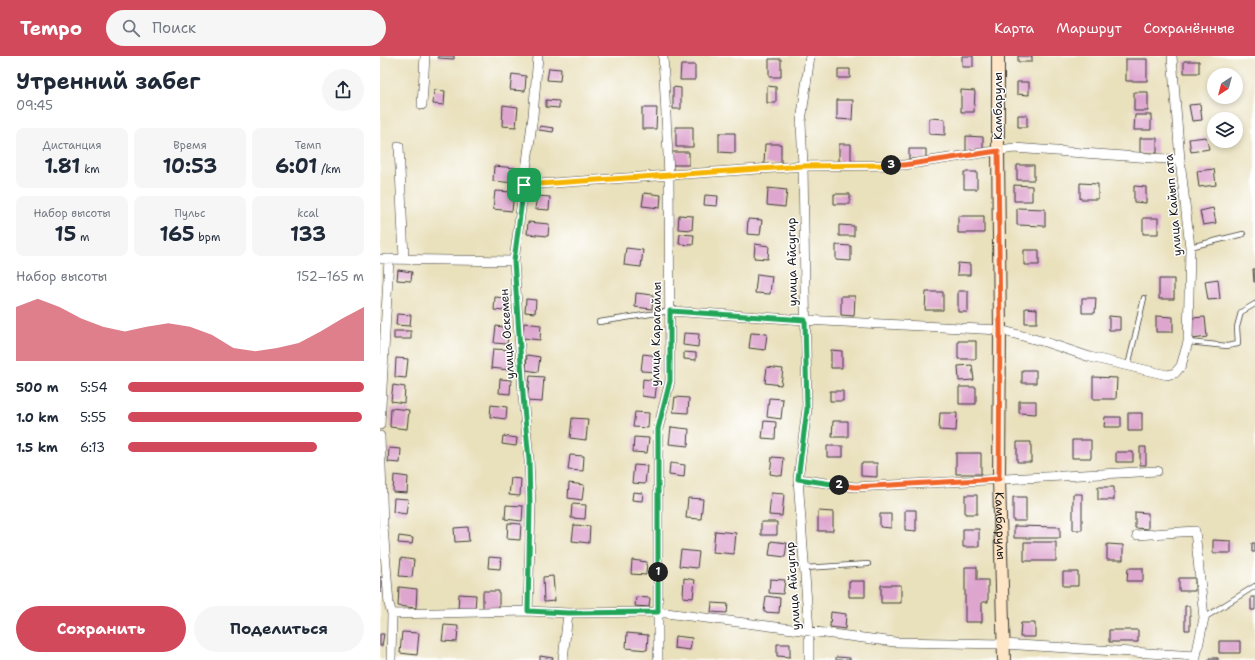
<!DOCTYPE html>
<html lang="ru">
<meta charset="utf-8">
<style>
body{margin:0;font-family:"Shantell Sans",sans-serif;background:#f6f6f7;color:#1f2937;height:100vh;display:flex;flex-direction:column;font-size:15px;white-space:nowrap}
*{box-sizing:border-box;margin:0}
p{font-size:13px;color:#747a83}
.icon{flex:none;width:22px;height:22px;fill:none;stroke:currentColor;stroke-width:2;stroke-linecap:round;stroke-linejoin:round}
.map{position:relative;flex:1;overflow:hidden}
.panel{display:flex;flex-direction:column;background:#fff;width:380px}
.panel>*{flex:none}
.needle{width:26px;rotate:216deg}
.fabs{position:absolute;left:827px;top:12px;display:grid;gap:8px}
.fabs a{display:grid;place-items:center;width:36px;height:36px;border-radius:50%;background:#fff;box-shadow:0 2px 6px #0003;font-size:20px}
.pin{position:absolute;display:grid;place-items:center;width:34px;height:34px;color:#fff;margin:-17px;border-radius:8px;box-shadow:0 2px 6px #0006}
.km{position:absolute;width:20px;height:20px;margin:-10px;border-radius:50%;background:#222;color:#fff;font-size:11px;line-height:20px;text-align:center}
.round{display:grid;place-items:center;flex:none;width:42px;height:42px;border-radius:21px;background:#f6f6f7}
.head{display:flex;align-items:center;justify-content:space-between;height:68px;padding:0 16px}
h1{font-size:22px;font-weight:700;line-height:30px}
.stats{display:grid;grid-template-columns:repeat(3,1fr);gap:6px;height:68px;padding:4px 16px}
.stats div{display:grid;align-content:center;border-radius:8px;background:#f6f6f7;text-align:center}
.stats b{font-size:20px;font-weight:700}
.stats small{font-size:11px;font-weight:400}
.stats p{font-size:11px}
.chart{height:112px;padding:8px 16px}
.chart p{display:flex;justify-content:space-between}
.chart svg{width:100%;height:72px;margin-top:4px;fill:#d1495b;opacity:.7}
.primary-button{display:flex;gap:8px;margin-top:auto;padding:8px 16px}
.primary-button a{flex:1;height:46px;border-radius:24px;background:#d1495b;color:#fff;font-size:16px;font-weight:700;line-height:46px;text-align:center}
.primary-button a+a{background:#f6f6f7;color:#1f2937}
ul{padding:0 16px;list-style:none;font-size:13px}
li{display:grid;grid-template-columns:64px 48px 1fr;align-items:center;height:30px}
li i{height:10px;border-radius:5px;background:#d1495b}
header{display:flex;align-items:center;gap:24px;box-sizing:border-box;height:56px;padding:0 20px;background:#d1495b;color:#fff}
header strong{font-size:19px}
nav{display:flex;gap:22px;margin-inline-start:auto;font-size:14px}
.search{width:280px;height:36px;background:#f6f6f7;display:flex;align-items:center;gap:10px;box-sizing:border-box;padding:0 14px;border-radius:22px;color:#747a83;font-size:15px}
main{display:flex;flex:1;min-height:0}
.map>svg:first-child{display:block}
</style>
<header>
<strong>Tempo</strong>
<div class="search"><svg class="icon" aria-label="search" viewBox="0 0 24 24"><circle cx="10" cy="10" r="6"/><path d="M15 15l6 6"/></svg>Поиск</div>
<nav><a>Карта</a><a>Маршрут</a><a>Сохранённые</a></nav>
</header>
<main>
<section class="panel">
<div class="head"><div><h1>Утренний забег</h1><p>09:45</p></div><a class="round"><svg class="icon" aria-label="share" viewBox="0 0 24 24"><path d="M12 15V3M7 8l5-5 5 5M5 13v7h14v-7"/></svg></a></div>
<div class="stats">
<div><p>Дистанция</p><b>1.81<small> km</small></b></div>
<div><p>Время</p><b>10:53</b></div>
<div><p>Темп</p><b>6:01<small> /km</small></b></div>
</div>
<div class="stats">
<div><p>Набор высоты</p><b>15<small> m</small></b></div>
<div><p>Пульс</p><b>165<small> bpm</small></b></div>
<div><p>kcal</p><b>133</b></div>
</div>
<div class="chart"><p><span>Набор высоты</span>152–165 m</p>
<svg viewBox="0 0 160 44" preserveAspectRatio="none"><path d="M0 44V11L10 6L20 11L30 18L40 23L50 26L60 23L70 21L80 23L90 28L100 36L110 38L120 36L130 33L140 26L150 18L160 11V44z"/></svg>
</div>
<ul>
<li><b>500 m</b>5:54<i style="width:100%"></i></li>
<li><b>1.0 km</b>5:55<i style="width:99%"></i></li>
<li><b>1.5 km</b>6:13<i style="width:80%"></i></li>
</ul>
<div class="primary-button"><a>Сохранить</a><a>Поделиться</a></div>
</section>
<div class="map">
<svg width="875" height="604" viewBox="0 0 875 604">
<rect width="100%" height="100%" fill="#fff"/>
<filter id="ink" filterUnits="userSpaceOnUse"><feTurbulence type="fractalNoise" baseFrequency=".025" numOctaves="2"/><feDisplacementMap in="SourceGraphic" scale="8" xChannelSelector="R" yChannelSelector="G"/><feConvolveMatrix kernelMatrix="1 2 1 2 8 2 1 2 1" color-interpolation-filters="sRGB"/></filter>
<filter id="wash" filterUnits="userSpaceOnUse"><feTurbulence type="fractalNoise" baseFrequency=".012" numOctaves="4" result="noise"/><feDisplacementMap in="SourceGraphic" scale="16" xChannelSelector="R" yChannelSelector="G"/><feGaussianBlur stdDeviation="0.9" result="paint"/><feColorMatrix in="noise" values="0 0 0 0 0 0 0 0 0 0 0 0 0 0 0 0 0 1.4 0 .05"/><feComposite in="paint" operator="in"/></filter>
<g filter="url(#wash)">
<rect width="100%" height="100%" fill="#e9e0bc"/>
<g id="blocks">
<path fill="#dea6cf" d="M58,0H74V3L58,2Z
M582,0H593V11H582Z
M638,0H652V6H638Z
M389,3H401V21H389Z
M746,3H767V25H746Z
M804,5H819V17H804Z
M301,9H315V24H300Z
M169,12L181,13L180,25L167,24Z
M458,13H470V22H458Z
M132,18L146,20L145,35L130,34Z
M637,26H649V39L637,38Z
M387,30L396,31V47H387Z
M293,31L301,32V53H293Z
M54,34L65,35L64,49L53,48Z
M581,34L595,35L594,56H581Z
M754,36H768V55H754Z
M166,44L179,45V52L166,51Z
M457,44H473L472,64L457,63Z
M820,48L822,64L812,65L809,49Z
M123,49L138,51L136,71L122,70Z
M262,52H277L276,73H262Z
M638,59H647V71H638Z
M755,59H771V74H754Z
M549,62L565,63V79L549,78Z
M160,70L174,72L173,76L159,74Z
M296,71H313V91H296Z
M339,77H355V97L339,96Z
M586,80L603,81V96H586Z
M826,81L829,93L811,96L809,83Z
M760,82H777V97H760Z
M385,88H401V108H384Z
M459,88H471V107H459Z
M529,93H546V103H529Z
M292,96H309V109H292Z
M637,109H654V124H637Z
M114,110L136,112L135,127L113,125Z
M834,113L836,129L819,131L817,115Z
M584,116H597V133H584Z
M700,127L718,128V143H700Z
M634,129L652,130V145H634Z
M754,130L766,131V147L754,146Z
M388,132L407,134L405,151L387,149Z
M115,135L134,136L132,155L113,153Z
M264,137L281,139L280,152L262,150Z
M454,138H470V148H454Z
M325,139L338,140L337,150L324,149Z
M157,140L170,141L169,154L155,153Z
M637,152L665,153V170L637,169Z
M833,152L836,167L823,169L820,155Z
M299,159L313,160L312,174L298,173Z
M578,160H604V177H578Z
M763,162H778V178H763Z
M368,163L382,164L380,179L367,178Z
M148,166L169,168L168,180L147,178Z
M459,169L474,170V180H459Z
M300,178L314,179L313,189L299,188Z
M375,188L389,190L388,203L374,202Z
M456,189L471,190V205L456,204Z
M246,192L263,194L261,211L244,209Z
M644,194H659V209H644Z
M578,207L590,208V219H577Z
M873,213H875V226H874Z
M18,214L32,216L31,225L17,224Z
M377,218L392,220L390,238L375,237Z
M779,223H794V243H779Z
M838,223L840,243L828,244L825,225Z
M578,235H588V256H578Z
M546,236H563V254H545Z
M256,237L273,239L272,253L255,251Z
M461,240H475L474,260L461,259Z
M115,241L125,242L124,255L114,254Z
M702,242H716L715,257H702Z
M146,243L156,244L155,257L145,256Z
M645,252L657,253V267H645Z
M17,258L31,259L30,270L16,269Z
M729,260L740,261V274H729Z
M776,260L793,261V276H776Z
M825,261L827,281L813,283L811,262Z
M144,267L161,269L160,284L143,282Z
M116,270L129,272L127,288L114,287Z
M14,275H31V283H14Z
M304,277L319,278L318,291L303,289Z
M371,277L387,278L385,294L369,292Z
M578,285H596V303H578Z
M113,293L131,294L129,314L111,312Z
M451,294L462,295V312H451Z
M304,296L316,297V304L304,303Z
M263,298L279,300L278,316L261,315Z
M147,299L160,301L158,316L146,314Z
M16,302L28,303L26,322L15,321Z
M592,309L594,324L579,325L578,310Z
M387,311L403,313L401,329L385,327Z
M642,314H656V327H642Z
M150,320L164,321L162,346L147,345Z
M713,321L737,322L736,343H713Z
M120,323L131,324L130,338L119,337Z
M263,323L277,325L275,342L262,340Z
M13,329L25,331L24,347L11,345Z
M579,331H596V348H579Z
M450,335H463V345H450Z
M295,341L309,342L308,357L293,356Z
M389,342L403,343L401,363L387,361Z
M639,345H656V358L639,357Z
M111,349L127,351L126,363L110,361Z
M11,352L29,354L27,373L10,371Z
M255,356L269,357L268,372L253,371Z
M560,357H577L576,375L559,374Z
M748,357H762V375H748Z
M725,361H741V371H724Z
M192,362L208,363L206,384L190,382Z
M384,365L396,366L395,383L382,382Z
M453,365H468V381H452Z
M291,371L309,373L308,390L289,388Z
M123,380L137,382L136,390L122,388Z
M254,381L269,382L267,397L253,396Z
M692,384H711V402H692Z
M637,386H651V406H637Z
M447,390H463V401H447Z
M760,391H766V409H760Z
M9,392L21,393L20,407L8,406Z
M736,396H753V406H736Z
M576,397H601V418H576Z
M190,399L204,400L203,415L188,414Z
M392,401L404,402L402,420L390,418Z
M290,407L305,409L304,421L289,419Z
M481,407H497V421L481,420Z
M254,409L267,410L265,428L252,427Z
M14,419L28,421L27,437L13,436Z
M131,422L141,423L140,440L129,439Z
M189,427L204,429L202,444L188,442Z
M718,431H734V444H718Z
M253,436L263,437L262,445L252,444Z
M391,437L404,438L402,460L389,459Z
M693,438H702V474H693Z
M585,439H597V458H585Z
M633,441H646V465H633Z
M14,442L28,443L26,458L13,456Z
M308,442L323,443L321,463L306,462Z
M192,448L206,449L205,463L191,462Z
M126,449L143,450L142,465L125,463Z
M525,454H536V475L525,474Z
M438,455L453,456V475H438Z
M755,456L768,457V473L755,472Z
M500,458H511V472L500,471Z
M381,466H397V479H381Z
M128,467L141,468L140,484L127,483Z
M194,469L210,470L209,487L192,485Z
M634,470L680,471V482H634Z
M88,471L89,485L75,486L74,472Z
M583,473H599V491H583Z
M335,475L356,477L354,498L333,496Z
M19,480L33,482L32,488L18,487Z
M833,484L851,485V497H833Z
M391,485L407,487L405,501L389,499Z
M644,486H676V505H644Z
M872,487H875V496H872Z
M727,488L743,489V504H727Z
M301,494L319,496L317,512L299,510Z
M109,501L121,502L120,513L108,512Z
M21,502L34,504L32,521L19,520Z
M252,504L267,506L266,519L251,518Z
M585,511H597V524H608V546H602V566H585Z
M748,512H763V525H747Z
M683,516H698V530H683Z
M173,520L175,545L164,546L163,521Z
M0,521H3L1,537L0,536Z
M304,522L315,524L313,542L303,541Z
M799,522H815V535H799Z
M390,523L405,524L403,538L389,537Z
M469,525H485V541H469Z
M501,529H521V547H501Z
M19,531L37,533L36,552L18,550Z
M103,535H119V553H103Z
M79,538L96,539L95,554L78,553Z
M386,540L400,542L399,557L384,556Z
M256,541L270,542L269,551L255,550Z
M871,541H875V554H871Z
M332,547L348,548L347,557L331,556Z
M805,550H810V574H805Z
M451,556L466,558L465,573L450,571Z
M641,567H655V581H640Z
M64,569L78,570L77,586L62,585Z
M729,574H758V586H729Z
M22,576L39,577L37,599L20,597Z
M247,577L268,579L267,594L246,592Z
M0,578H4L2,590H0Z
M295,580L312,582L310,594L294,592Z
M839,585H860V597H839Z
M397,588H410V601L397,600Z
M160,600L173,602L172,604H160Z
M456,601L470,602V604H456Z
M829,602H838V604H829Z"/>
</g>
</g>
<g filter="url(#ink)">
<use href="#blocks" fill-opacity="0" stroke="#3b3934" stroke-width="1"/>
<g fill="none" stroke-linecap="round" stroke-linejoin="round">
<g stroke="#3b3934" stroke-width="6">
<path id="lane" d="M810,191L863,178
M219,266L290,255
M808,286L847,290L858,288L857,271L861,256L875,248
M748,310L764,242
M425,512L488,508
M824,562L875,530"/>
</g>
<g stroke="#3b3934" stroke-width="10">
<path id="street" d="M42,49L45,0
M19,90L24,203
M144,129L423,110L524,109L634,92L800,104
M0,203L134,205
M290,255L425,264L620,274L665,286L710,301L787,319L795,317L801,310L808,286L810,191L800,104L792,0
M0,369L9,203
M0,380L3,470L9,548L12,558L11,604
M418,423L475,431L777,415
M757,479L815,475L824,562L816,600V604
M148,555L151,450L149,404L144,351L134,205L153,60L158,0
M12,558L148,555L188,557L278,556L515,586L623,588L816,600
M183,604L188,557
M278,604V373L290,325L289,119L283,0
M429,604V575L418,423L427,353L423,110L421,66L430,0"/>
</g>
<g stroke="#3b3934" stroke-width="14">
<g id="secondary">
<path id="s1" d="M618,0V95L620,274L619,423L624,604"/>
</g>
</g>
<use href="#lane" stroke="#fff" stroke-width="4.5"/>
<use href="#street" stroke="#fff" stroke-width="9"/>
<use href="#secondary" stroke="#fde5c5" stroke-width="12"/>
</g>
</g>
<g fill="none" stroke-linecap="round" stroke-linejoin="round" filter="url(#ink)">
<g stroke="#fff" stroke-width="8">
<path id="split-1" d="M144,129L134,205L144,352L149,404L150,450L148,555L188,557L278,556V516"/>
</g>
<g stroke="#fff" stroke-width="8">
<path id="split-2" d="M278,516V373L290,325V255L425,264L427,353L418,423L459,429"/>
</g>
<g stroke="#fff" stroke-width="8">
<path id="split-3" d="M459,429L475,431L619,423L620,274L618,95L524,109H511"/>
</g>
<g stroke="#fff" stroke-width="8">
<path id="split-4" d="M144,129L423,110L511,109"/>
</g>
<use href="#split-1" stroke="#22a559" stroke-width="5"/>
<use href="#split-2" stroke="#22a559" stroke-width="5"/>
<use href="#split-3" stroke="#f0652b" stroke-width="5"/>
<use href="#split-4" stroke="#f5b400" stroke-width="5"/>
</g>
<g text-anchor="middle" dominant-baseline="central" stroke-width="3" stroke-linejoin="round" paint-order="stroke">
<g font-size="12" fill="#1c1c1c" stroke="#fff">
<text transform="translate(618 50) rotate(-90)">Камбарулы</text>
<text transform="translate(793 149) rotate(-95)">улица Кайып ата</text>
<text transform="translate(412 206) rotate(-91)">улица Айсугир</text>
<text transform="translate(127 278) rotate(-94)">улица Оскемен</text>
<text transform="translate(276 278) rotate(-89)">улица Карагайлы</text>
<text stroke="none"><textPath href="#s1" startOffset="470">Камбарулы</textPath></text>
<text transform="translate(413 530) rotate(-94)">улица Айсугир</text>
</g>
</g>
</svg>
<div class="fabs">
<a><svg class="needle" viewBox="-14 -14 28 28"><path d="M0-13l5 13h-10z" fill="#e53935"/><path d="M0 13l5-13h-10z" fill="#747a83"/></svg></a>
<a><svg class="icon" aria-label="layers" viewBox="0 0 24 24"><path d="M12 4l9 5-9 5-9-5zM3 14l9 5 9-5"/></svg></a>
</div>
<div class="pin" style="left:144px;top:129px;background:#1e9e55"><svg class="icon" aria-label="arrive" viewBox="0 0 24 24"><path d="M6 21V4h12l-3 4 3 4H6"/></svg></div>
<b class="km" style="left:278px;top:516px">1</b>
<b class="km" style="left:459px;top:429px">2</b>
<b class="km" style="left:511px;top:109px">3</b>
</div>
</main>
